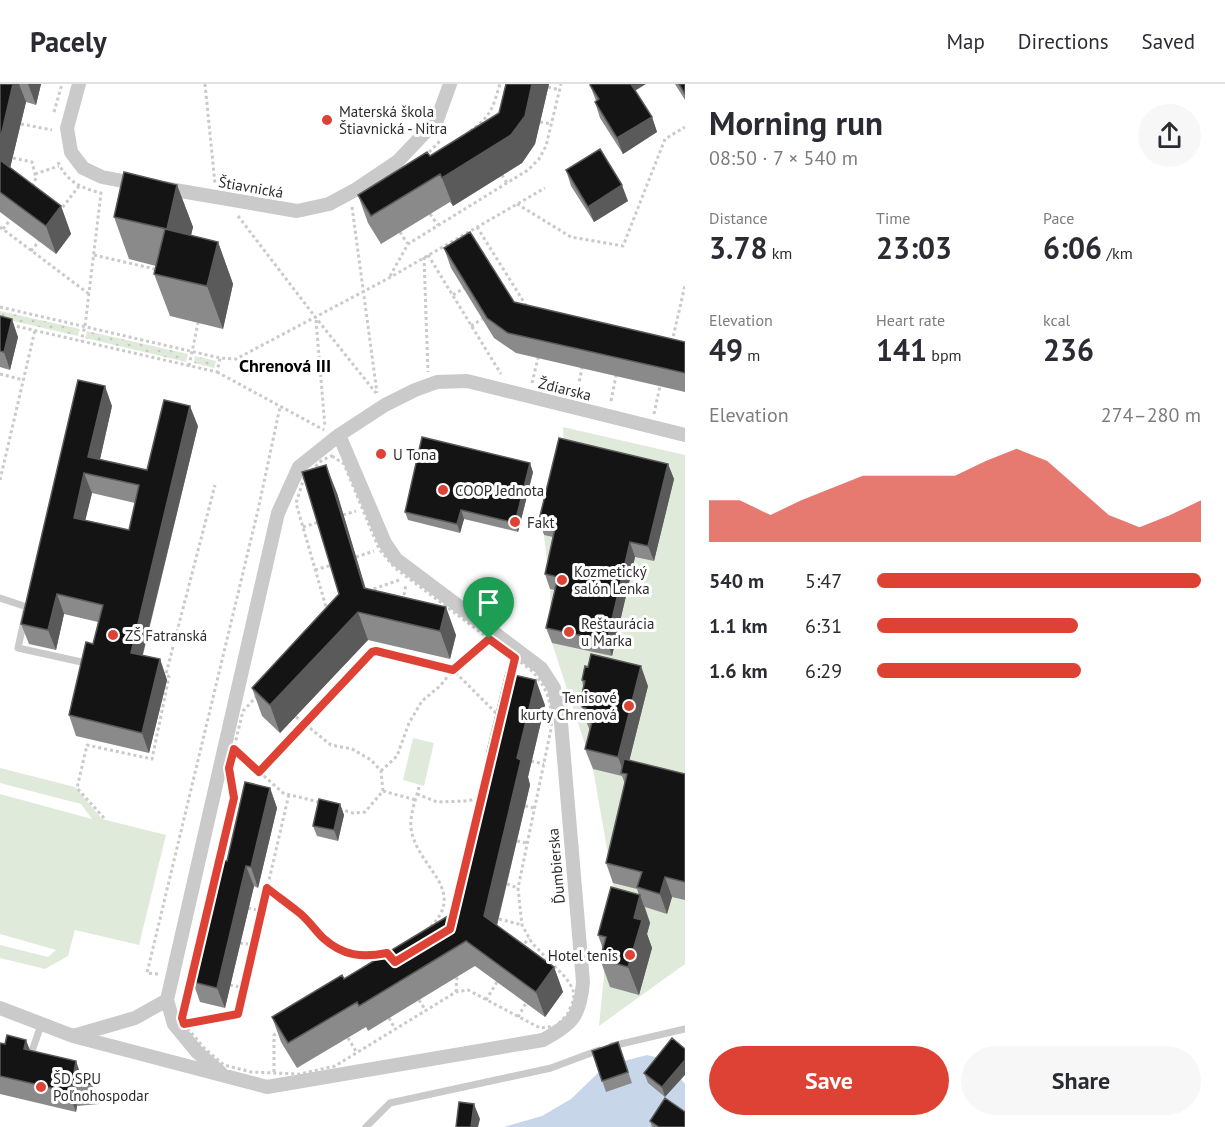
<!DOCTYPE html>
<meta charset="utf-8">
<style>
body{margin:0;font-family:"PT Sans",sans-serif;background:#f7f7f7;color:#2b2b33;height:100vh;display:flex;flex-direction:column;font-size:22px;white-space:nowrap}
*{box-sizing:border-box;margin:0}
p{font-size:20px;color:#7c7c81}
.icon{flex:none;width:33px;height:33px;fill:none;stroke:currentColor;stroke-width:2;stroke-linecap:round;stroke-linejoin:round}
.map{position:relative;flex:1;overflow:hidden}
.side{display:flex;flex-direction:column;background:#fff;width:540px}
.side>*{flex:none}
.pin{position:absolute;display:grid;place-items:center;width:51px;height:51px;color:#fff;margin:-62px -26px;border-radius:50% 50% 50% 0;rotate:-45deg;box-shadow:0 0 6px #0007}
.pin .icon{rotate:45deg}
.round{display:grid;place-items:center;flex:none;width:63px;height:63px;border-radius:32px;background:#f7f7f7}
.headline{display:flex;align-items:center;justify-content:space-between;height:102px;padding:0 24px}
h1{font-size:33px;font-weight:700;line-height:45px}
.stats{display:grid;grid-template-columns:repeat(3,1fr);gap:9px;height:102px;padding:6px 24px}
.stats div{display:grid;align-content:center}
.stats b{font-size:30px;font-weight:700}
.stats small{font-size:16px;font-weight:400}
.stats p{font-size:16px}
.chart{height:168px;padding:12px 24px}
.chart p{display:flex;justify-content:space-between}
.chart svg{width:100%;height:108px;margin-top:6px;fill:#de4235;opacity:.7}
.button{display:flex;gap:12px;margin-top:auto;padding:12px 24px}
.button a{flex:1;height:69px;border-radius:36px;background:#de4235;color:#fff;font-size:24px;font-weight:700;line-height:69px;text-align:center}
.button a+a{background:#f7f7f7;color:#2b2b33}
ul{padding:0 24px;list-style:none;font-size:20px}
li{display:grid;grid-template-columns:96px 72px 1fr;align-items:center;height:45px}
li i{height:15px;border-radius:8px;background:#de4235}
header{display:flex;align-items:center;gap:36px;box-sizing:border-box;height:84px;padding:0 30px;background:#fff;border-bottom:2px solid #e1e1e2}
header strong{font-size:28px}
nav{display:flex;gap:33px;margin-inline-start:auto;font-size:21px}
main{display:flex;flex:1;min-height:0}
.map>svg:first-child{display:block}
</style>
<header>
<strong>Pacely</strong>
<nav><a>Map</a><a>Directions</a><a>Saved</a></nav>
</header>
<main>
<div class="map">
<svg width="685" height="1043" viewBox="0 0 685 1043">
<defs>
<pattern id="grass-dots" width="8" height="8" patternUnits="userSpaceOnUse" patternTransform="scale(1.5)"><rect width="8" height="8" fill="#e0eada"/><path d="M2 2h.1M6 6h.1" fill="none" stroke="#c0c9bb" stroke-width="1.8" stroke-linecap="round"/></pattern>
</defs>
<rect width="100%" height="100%" fill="#fff"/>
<path fill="url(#grass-dots)" d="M0,227L80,245L78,252L0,234Z
M87,247L188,270L186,278L85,254Z
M195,272L216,277L214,284L194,279Z"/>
<path fill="#e0eada" d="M563,343L685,371V880L599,942L613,799L593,685L552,559L550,505L544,451L564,369Z
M413,654L434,659L424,702L403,696Z
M0,684L75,703L102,735L166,751L139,861L75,846L68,872L45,885L0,874V861L48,873L56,866L0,850V710L92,735L81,720L0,699Z"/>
<path fill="#c7d7e9" d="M647,971L667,976L665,1013L681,995L685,1000V1036L656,1043H504L542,1032L571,1015L599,988L624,977Z"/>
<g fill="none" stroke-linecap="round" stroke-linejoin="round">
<path stroke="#cacaca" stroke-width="3" stroke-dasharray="3 3" stroke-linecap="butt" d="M205,0L215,100
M548,3L560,6
M54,28L62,0
M540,38L551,40
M21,40L52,46
M470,47C491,33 493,23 500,0
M429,68L441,56
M13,74L32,78L36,94L32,103
M58,78C67,98 81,104 101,109L85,242L81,257
M35,90L59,82
M502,91L507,99
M517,120L571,153L623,162L665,55L685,43
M352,123L377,309
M59,128L79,102
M430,130L438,141
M238,132L316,234L376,309
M0,143L89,210
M477,143L527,223
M3,145L10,136
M400,148L407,159
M31,167L39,157
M94,171L159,186
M428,171L501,290
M424,173L428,288
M390,192L408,160L528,86L539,75L546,62L561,0
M453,211L464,204
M0,223L220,274L236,275L389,194L545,104
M316,236L325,343
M11,241L217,288L220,274
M471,242L482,235
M672,258L685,201
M189,282L198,239
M217,288L324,346
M0,290L23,296
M532,299L538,274
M577,309L582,284
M611,317L616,292
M654,330L660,302
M332,372L344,380L379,465L395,484L531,586C548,604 553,621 551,645L518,804L522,841L532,859L566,894L573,905L574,915L567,931L556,942L540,944L468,906L456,908L335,982L300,990L251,988L224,981L205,965L184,940L182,934L234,714L229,684L243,627L325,539L328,530L296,419L304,394L322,376Z
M0,396L35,246
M343,431L356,427
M303,443L319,438
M356,473L374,467
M315,486L332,481
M368,507L399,496
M403,517L406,500
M296,633L331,661L352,665L371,676L381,687L383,707L365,728L353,729L340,725
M237,668L283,709L322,719
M531,677L544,680
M381,687L397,672L409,639L422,617L440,602L453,586L486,558
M259,688L369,570L376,567L453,586L499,632
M419,703C415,719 407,736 413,753C423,786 467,809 429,844
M383,707L416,716
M417,710L437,718L467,717L484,713
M525,722L535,724
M104,734L77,704L87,661L152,675L169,593L166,590L215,401
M517,757L527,759
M507,800L518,804
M267,804C277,812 287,819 297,827C307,835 314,846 323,854C343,871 363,875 388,869
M248,824L261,827
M499,835L522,841
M240,859L254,861
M521,864L529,854
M158,890L147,889L258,426L280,323
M230,901L244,904
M456,908L457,893
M419,916L426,927
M486,916L497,898
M518,933L526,919
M389,934L395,945
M191,939L238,930L289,710
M348,954L357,969
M274,988V951L281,947"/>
<path stroke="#cacaca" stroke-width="7" d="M0,514L27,523L18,564L86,579
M612,962L685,945
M25,969L31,970L41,941
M366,1043L390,1019L551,984L599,966"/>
<path stroke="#cacaca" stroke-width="14" d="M79,0L67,44L71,68L83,84L102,93L138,100
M163,104L297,127L329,120L355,106L398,77L437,36L450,0
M0,924L73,952L135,934L167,916
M73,952L267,1003L543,956C573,940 580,932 583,898L561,639L554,604L541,584L396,475L385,459L339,351
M221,989L197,968L174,940L167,916L278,429L299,383L339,351L385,321L415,306L437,298L467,297L685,351"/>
</g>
<path fill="#8a8a8a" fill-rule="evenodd" d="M0,0H41L36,21L26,18L10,84L61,122L71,150L56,170L0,128Z
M506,0H549L535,60L522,79L453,122L450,118L381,160L368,139L358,111L430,72L499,29Z
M675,0H685V16Z
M590,1L635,7L652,33L657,48L623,70L600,34L595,18L596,17Z
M566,86L628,117L594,138L571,102Z
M177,101L193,143L191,151L218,158L233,200L223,245L170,232L154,190L156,182L129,175L114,133Z
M444,164L514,218L685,258V308L516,269L494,254L451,184Z
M0,232L18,253L10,286L0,283Z
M112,322L100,375L147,386L198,342L143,571L160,575L167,596L149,669L76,652L69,631L93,560L98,538L64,530L56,566L29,560L21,540ZM92,409L135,419L129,446L85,436Z
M668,380L674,395L654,477L635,473L612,572L552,559L546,544L555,506L550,505L545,490L553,453L544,451L539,436Z
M533,388L518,448L464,435L460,449L408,436L405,428Z
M337,409L365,504L456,551L450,575L368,556L280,649L262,632L252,604L339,510Z
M582,596L648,602L629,677L685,690V816L672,813L667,830L645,823L650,839L647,850L652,864L639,911L610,903L600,875L603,865L598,851L639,811L637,805L613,799L606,779L625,700L622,692L593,685L585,665L590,647L584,632L585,630L582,623L584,616L582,610L583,602Z
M545,621L528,693L530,701L497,842L554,883L563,908L545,933L475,882L368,947L366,943L297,984L281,958L272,933L344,895L453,829L490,676L487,668Z
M270,704L277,724L258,804L254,802L225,924L200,918L193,898L227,777Z
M340,720L344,731L338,757L317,752L313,742Z
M26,956L30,966L81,992L92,1000L99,1020L77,1022L76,1028L0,1010V959L5,960Z
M618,958L632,999L606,1008L592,967Z
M685,965L665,1013L648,999L644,989Z
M650,1037L685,1043H652Z"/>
<path fill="#5a5a5a" d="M13,0H19L26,18L6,101L0,84V56Z
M28,0H41L36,21Z
M532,0H549L535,60L522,79L453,122L442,94Z
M630,0H646L633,8Z
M652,33L657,48L623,70L617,54Z
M177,101L193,143L182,188L167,145Z
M622,101L628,117L594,138L588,123Z
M61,122L71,150L56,170L46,142Z
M218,158L233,200L223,245L207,202Z
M12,235L18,253L10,286L4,268Z
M105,302L112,322L96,393L88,373Z
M190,322L198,342L138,589L131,569Z
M530,379L533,388L518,448L515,439Z
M668,380L674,395L654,477L648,462Z
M326,381L337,409L374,532L364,504Z
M84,389L92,409L81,454L74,434Z
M461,426L464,435L460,449L457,440Z
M630,458L635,473L612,572L607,557Z
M57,510L64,530L56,566L48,546Z
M446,523L456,551L450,575L440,547Z
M358,528L368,556L280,649L270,621Z
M160,575L167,596L149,669L142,649Z
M641,582L648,602L626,690L624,689L618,673Z
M536,596L545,621L528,693L530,701L493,857L484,832L517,674Z
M270,704L277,724L258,804L251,783Z
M340,720L344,731L338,757L334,746Z
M246,782L254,802L225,924L217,904Z
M665,793L672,813L667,830L660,810Z
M640,811L650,839L647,850L652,864L639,911L628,883L634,834Z
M554,883L563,908L545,933L536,908Z
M26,956L33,976L24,965Z
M685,976V991L665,1013L662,1003Z
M76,977L83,997L74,988Z
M70,1002L77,1022L76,1028L69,1008Z
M474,1020L480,1035L478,1043H471Z"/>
<path fill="#141414" stroke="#5a5a5a" stroke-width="1.5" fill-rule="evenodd" d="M0,0H13L0,56Z
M506,0H532L525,32L511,51L442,94L440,90L371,132L358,111L427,68L430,72L499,29Z
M591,0H631L652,33L617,54L595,18L599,15L590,1Z
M679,0H685V10Z
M600,65L622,101L588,123L566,86Z
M0,76L61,122L46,142L0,108Z
M124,88L177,101L167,145L114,133Z
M165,145L218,158L207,202L154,190Z
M470,148L514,218L685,258V289L508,249L487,234L444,164Z
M0,232L12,235L4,268L0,267Z
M78,296L105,302L88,373L147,386L164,316L190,322L131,569L160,575L142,649L69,631L86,558L93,560L103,521L57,510L48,546L21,540ZM84,389L139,401L129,446L74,434Z
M422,353L530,379L515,439L461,426L457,440L405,428Z
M559,354L668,380L648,462L630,458L607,557L546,544L558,493L545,490L556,440L539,436Z
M326,381L364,504L446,523L440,547L358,528L270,621L252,604L339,510L302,388Z
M591,570L641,582L618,673L585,665L593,634L584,632L586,624L582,623L585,610H582L585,597L582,596L585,582L588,583Z
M506,589L536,596L517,674L521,676L484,832L554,883L536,908L466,857L359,922L357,918L288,959L272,933L342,891L344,895L453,829L491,669L487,668Z
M624,675L685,690V798L665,793L660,810L637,803L642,788L606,779L627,690L621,689Z
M245,698L270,704L251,783L246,782L217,904L193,898L222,776L227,777Z
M319,715L340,720L334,746L313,742Z
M611,803L640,811L634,834L642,836L628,883L600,875L606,853L598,851Z
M7,951L26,956L24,965L76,977L74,988L78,989L92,1000L70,1002L69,1008L0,992V959L5,960Z
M672,954L685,965V976L662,1003L644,989Z
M618,958L628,988L602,997L592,967Z
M665,1014L685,1028V1043H659L650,1037Z
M459,1018L474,1020L471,1043H456Z"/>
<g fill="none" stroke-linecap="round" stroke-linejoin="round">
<g stroke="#fff" stroke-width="12">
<path id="route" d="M489,555L515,574L450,845L395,878L387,869C362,874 343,872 323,854C314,845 307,834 297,827C287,819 277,812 267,804L238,930L184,940L182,934L234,714L229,684L234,665L259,688L372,568L376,567L453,586Z"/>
</g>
<use href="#route" stroke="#de4235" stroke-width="8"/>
</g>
<g fill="#de4235" stroke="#fff" stroke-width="2">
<circle cx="327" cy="36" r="6"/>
<circle cx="381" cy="370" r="6"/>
<circle cx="443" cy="406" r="6"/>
<circle cx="515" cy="438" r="6"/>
<circle cx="562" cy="496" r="6"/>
<circle cx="569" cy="548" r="6"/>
<circle cx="113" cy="551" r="6"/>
<circle cx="629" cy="622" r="6"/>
<circle cx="630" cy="871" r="6"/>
<circle cx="41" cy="1003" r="6"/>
</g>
<g text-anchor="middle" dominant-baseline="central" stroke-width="6" stroke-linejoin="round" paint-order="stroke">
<g font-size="15" fill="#2d2d2d" stroke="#fff" text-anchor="start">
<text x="339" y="27">Materská škola<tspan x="339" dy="17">Štiavnická - Nitra</tspan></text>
<text x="393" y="370">U Tona</text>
<text x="455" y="406">COOP Jednota</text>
<text x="527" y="438">Fakt</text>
<text x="574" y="487">Kozmetický<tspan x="574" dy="17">salón Lenka</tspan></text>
<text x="581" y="539">Reštaurácia<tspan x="581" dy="17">u Marka</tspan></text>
<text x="125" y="551">ZŠ Fatranská</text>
<text x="617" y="613" text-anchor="end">Tenisové<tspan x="617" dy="17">kurty Chrenová</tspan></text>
<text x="618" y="871" text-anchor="end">Hotel tenis</text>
<text x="53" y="994">ŠD SPU<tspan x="53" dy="17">Poľnohospodar</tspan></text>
</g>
<g font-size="15" fill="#2d2d2d" stroke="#fff">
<text transform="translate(251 103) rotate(10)">Štiavnická</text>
<text transform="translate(565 305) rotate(14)">Ždiarska</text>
<text transform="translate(556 782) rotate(-95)">Ďumbierska</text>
</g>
<g font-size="18" font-weight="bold" fill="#000" stroke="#fff">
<text x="285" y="281">Chrenová III</text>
</g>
</g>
</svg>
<div class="pin" style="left:489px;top:555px;background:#1e9e55"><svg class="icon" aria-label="arrive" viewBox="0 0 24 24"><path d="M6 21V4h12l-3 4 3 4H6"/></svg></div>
</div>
<section class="side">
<div class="headline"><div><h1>Morning run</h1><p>08:50 · 7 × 540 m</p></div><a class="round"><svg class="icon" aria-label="share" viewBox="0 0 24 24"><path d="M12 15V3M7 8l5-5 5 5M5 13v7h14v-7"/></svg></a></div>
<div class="stats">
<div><p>Distance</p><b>3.78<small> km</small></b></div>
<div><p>Time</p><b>23:03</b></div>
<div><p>Pace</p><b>6:06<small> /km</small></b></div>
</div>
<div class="stats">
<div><p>Elevation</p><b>49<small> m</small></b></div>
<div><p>Heart rate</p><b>141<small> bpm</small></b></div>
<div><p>kcal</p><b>236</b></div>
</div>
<div class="chart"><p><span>Elevation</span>274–280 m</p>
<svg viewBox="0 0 160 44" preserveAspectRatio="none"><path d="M0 44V27L10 27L20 33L30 27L40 22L50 17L60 17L70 17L80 17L90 11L100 6L110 11L120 22L130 33L140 38L150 33L160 27V44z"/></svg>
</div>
<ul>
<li><b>540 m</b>5:47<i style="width:100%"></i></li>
<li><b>1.1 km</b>6:31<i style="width:62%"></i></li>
<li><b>1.6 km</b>6:29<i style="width:63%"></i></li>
</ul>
<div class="button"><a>Save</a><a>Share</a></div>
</section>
</main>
